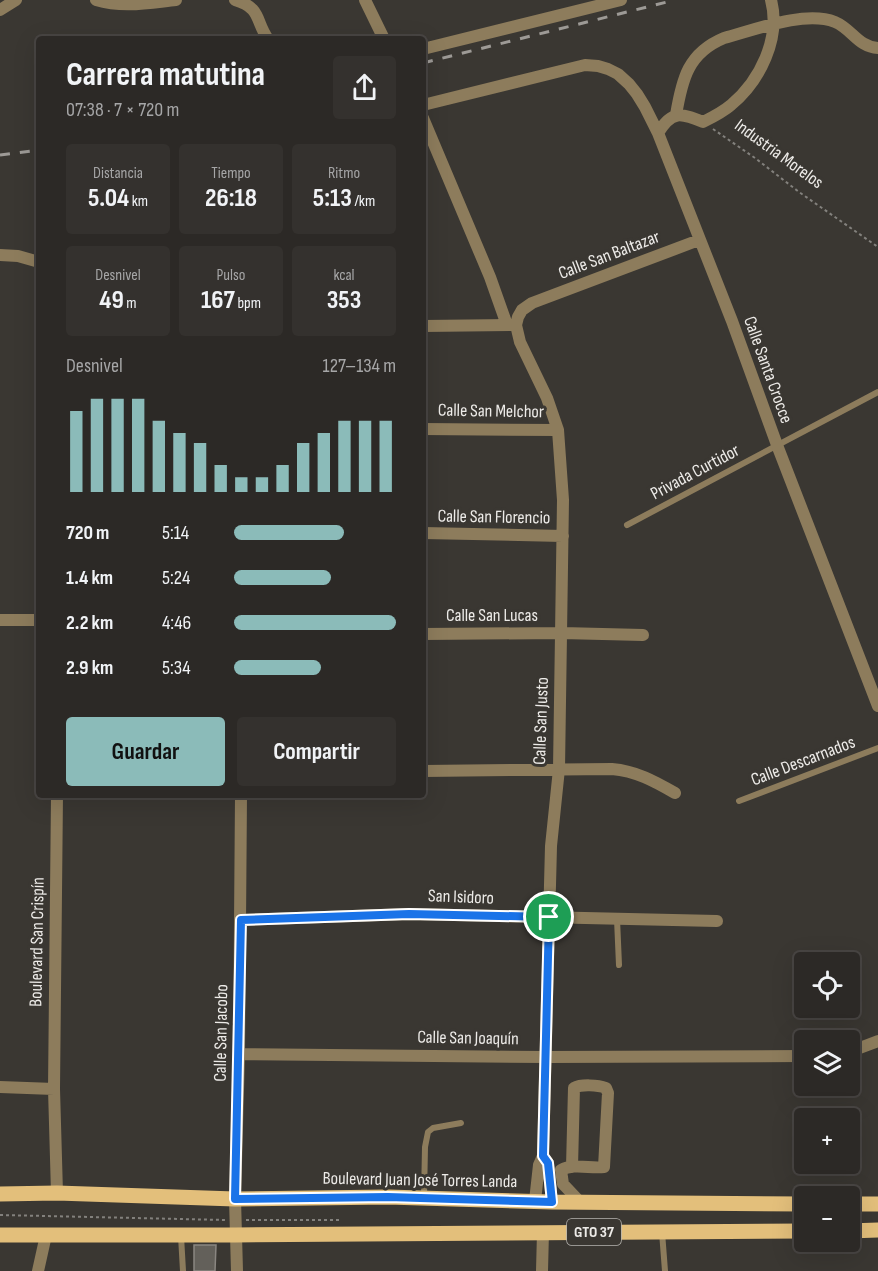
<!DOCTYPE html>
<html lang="es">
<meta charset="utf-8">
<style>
body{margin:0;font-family:"Sofia Sans Condensed",sans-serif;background:#34312e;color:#f1f3f6;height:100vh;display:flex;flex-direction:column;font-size:22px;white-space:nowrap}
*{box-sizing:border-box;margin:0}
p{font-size:20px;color:#a6a6a7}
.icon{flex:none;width:33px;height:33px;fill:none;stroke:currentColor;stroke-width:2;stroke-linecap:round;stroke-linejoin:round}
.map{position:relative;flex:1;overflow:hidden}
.panel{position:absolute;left:36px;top:36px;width:390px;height:762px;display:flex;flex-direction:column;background:#2c2926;border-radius:6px;box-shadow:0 6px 24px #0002,0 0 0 2px #484543}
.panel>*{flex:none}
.buttons{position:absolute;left:794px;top:952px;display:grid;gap:12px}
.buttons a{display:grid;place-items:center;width:66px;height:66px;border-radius:6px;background:#2c2926;box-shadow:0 6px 24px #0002,0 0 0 2px #484543;font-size:30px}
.pin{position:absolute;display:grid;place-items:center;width:51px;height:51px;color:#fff;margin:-26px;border:3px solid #fff;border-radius:50%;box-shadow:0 2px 6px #0007}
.round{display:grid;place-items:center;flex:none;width:63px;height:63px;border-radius:6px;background:#34312e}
.headline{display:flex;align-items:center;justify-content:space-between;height:102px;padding:0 30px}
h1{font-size:33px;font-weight:700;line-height:45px}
.stats{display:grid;grid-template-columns:repeat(3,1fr);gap:9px;height:102px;padding:6px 30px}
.stats div{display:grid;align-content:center;border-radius:6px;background:#34312e;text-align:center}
.stats b{font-size:26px;font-weight:700}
.stats small{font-size:16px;font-weight:400}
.stats p{font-size:16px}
.chart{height:168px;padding:12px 30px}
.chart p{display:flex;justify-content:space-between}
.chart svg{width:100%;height:108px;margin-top:6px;stroke:#8bbbb9;stroke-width:6}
.action{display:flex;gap:12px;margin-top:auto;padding:12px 30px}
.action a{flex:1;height:69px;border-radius:6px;background:#8bbbb9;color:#111;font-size:24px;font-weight:700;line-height:69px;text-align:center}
.action a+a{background:#34312e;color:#f1f3f6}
ul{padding:0 30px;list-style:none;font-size:20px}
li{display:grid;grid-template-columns:96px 72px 1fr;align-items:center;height:45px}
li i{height:15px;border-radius:8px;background:#8bbbb9}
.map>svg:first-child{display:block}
</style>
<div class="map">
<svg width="878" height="1271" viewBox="0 0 878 1271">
<rect width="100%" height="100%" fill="#3a3732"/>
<path fill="#63605a" stroke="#8a8681" stroke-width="1.5" d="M194,1245H216L215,1271H194Z"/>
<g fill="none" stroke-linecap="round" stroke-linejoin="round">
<path stroke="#83817d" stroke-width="2" stroke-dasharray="3 3" stroke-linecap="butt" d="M713,129L755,158L799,192L878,247
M0,1215L225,1220
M246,1220H339"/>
<path stroke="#8d7c5c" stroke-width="6" d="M627,525L878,392
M739,801L878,748
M617,919L619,965
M424,1197L425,1147L428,1132L433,1128L461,1123
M662,1232L665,1271
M181,1236L183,1271"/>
<path stroke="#8d7c5c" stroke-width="12" d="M96,0C123,8 148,3 176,0
M235,0C262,8 255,21 268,39
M365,0L384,39
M0,10L16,0
M423,49L621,0
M423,105L585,65L598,66L608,69L618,74L629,84L637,94L645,107L658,133L732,321L777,445L878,706
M676,115C682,79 688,53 724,38C754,30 805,10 835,22C852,29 858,47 878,48
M423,118L490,277L507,325
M658,133C672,110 681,113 703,122C713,117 723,112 731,105C760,81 781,38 771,0
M0,255L18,256L39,262
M423,326L514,325
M423,429L558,430
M423,533L563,536
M0,620H39
M423,634L562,633L643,635
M423,771L612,769C636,771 654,781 675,793
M241,920L409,914L717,921
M849,1052L878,1041
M239,1054L546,1057L804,1056
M0,1087L54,1089
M543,1156L548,1163L552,1202
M572,1167L574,1088C581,1084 598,1085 606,1088L608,1093L604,1167C591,1169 574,1163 561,1170L563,1184L580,1202
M57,1193L54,1089L57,795
M535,1201L539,1165L543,1156L551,846L559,769L563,500L558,430L547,398L520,342L516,325L518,317L522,310L532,303L699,240
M38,1271L46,1235
M237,1271L235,1199L239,1054L241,795
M542,1271L543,1232"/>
<path stroke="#e3bf7b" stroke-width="15" d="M0,1194L57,1193L235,1199L388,1197L552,1202L804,1204
M849,1204H878
M849,1231L878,1230
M0,1235H235L804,1231"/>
<path stroke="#9d9a96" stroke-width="3" stroke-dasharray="10 10" stroke-linecap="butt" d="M423,63L675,0
M0,155L39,150"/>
</g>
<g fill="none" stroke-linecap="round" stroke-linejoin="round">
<g stroke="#fff" stroke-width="12">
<path id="route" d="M409,914L549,917L543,1156L548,1163L552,1202L388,1197L235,1199L241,920Z"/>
</g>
<use href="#route" stroke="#1a73e8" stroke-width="8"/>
</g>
<g text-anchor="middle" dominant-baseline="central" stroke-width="6" stroke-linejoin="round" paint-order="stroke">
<rect fill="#3a3732" stroke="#b7b5b1" stroke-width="1.5" x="567" y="1219" width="54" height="26" rx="4.5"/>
<g font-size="16" font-weight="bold" fill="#edebe8">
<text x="594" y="1232">GTO 37</text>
</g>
<g font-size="18" fill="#edebe8" stroke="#3a3732">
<text transform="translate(779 154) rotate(36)">Industria Morelos</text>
<text transform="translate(609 255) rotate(-21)">Calle San Baltazar</text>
<text transform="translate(768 370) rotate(70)">Calle Santa Crocce</text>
<text transform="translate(491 411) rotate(1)">Calle San Melchor</text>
<text transform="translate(695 472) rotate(-28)">Privada Curtidor</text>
<text transform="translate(494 517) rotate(1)">Calle San Florencio</text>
<text x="492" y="615">Calle San Lucas</text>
<text transform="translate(541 721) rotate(-88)">Calle San Justo</text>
<text transform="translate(803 761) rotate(-21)">Calle Descarnados</text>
<text transform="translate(461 897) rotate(2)">San Isidoro</text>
<text transform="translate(37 942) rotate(-89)">Boulevard San Crispín</text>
<text transform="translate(221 1033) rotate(-89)">Calle San Jacobo</text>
<text transform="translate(468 1038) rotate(1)">Calle San Joaquín</text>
<text transform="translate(420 1180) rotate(1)">Boulevard Juan José Torres Landa</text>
</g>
</g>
</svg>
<div class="buttons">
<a><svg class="icon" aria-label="locate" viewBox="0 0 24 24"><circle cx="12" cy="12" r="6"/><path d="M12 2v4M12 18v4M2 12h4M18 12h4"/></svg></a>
<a><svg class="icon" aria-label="layers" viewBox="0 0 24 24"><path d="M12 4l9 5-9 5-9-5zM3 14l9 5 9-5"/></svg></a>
<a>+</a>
<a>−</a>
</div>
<div class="pin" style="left:549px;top:917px;background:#1e9e55"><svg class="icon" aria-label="arrive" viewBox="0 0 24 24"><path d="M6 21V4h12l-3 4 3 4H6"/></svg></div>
<section class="panel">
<div class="headline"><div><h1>Carrera matutina</h1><p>07:38 · 7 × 720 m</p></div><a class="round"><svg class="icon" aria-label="share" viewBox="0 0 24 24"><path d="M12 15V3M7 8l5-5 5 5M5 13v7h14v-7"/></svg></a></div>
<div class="stats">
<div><p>Distancia</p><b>5.04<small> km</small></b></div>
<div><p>Tiempo</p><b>26:18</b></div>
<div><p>Ritmo</p><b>5:13<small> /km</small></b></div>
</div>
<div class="stats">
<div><p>Desnivel</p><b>49<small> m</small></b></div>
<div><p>Pulso</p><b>167<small> bpm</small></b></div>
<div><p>kcal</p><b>353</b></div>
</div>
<div class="chart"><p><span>Desnivel</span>127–134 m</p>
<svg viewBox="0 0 160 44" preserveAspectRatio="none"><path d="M5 44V11M15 44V6M25 44V6M35 44V6M45 44V15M55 44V20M65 44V24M75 44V33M85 44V38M95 44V38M105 44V33M115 44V24M125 44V20M135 44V15M145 44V15M155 44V15"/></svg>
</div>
<ul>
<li><b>720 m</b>5:14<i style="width:68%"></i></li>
<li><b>1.4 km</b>5:24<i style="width:60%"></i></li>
<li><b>2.2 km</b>4:46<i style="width:100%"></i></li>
<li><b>2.9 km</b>5:34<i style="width:54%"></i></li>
</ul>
<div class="action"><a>Guardar</a><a>Compartir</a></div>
</section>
</div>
